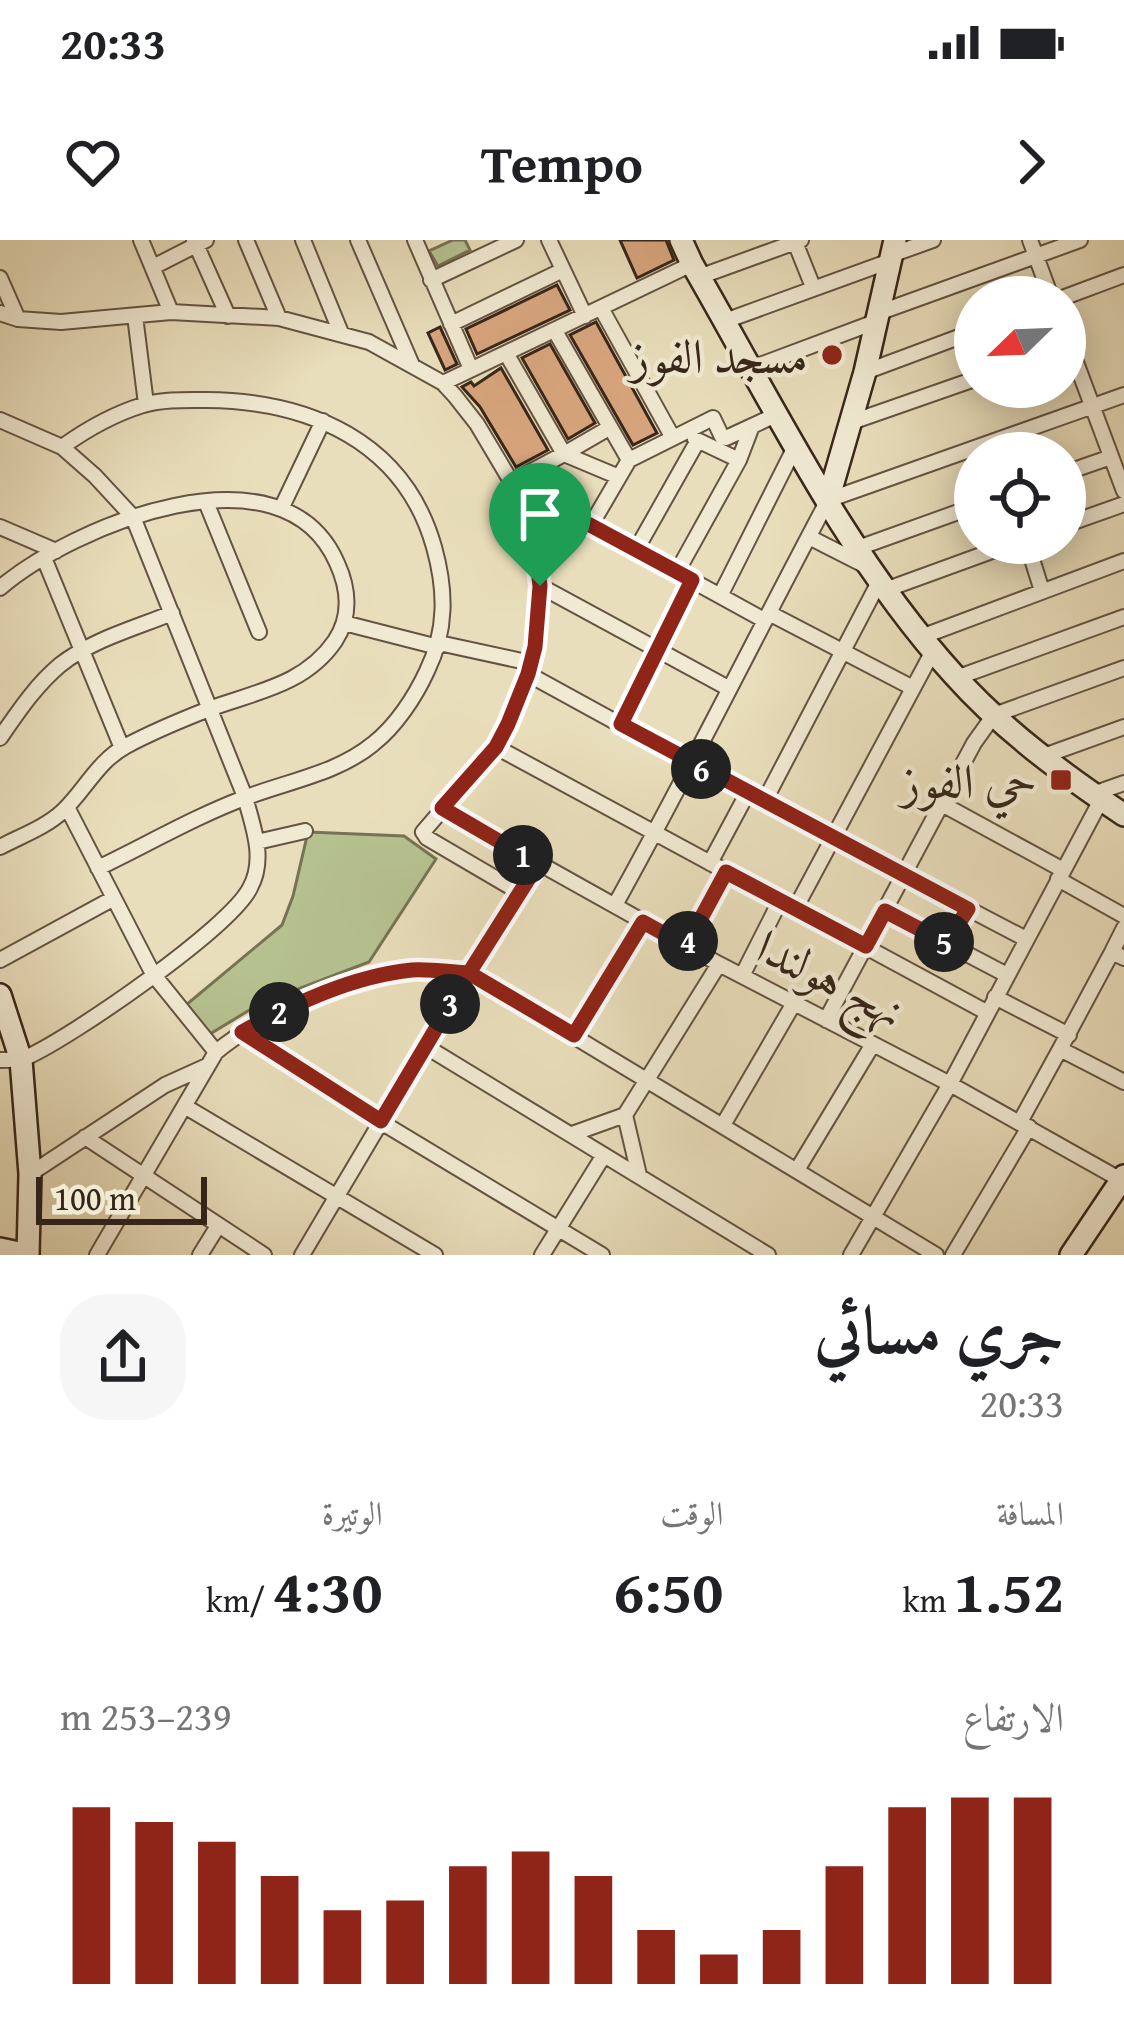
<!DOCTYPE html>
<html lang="ar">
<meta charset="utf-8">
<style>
body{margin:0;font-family:"Gentium Book Plus",Amiri,serif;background:#f6f6f6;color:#202124;direction:rtl;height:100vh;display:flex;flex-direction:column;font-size:45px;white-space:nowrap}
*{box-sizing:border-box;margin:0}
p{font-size:39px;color:#757577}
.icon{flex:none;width:66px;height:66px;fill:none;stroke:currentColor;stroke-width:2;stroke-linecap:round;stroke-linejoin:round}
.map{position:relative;height:1015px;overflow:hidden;direction:ltr}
.side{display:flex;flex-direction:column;background:#fff;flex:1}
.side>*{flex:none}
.needle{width:78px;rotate:247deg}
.fabs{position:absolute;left:954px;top:36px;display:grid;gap:24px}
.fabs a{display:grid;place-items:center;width:132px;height:132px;border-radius:50%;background:#fff;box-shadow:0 6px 30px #0003;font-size:60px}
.scale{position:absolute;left:36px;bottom:30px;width:171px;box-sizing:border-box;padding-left:12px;border:6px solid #372519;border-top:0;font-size:33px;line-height:42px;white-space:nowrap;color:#372519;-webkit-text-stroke:9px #f1ead3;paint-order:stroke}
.pin{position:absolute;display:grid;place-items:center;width:102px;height:102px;color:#fff;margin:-123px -51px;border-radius:50% 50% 50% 0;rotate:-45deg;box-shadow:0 0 12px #0007}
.pin .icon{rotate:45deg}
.km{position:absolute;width:60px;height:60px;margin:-30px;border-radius:50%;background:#222;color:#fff;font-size:33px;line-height:60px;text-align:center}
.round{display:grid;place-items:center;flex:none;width:126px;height:126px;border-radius:48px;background:#f6f6f6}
.summary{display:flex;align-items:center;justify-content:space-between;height:204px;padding:0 60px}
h1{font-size:66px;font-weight:700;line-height:90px}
.figures{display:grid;grid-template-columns:repeat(3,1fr);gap:18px;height:204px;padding:12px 60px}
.figures div{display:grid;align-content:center}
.figures b{font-size:60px;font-weight:700}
.figures small{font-size:33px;font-weight:400}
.figures p{font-size:33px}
.chart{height:336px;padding:24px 60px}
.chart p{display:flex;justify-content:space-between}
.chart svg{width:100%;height:216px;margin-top:12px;stroke:#8f2418;stroke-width:6}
.status{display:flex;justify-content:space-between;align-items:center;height:84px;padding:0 60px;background:#fff;direction:ltr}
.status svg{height:33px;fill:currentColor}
header{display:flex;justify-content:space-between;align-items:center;height:156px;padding:0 60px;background:#fff;font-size:54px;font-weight:700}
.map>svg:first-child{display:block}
</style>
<div class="status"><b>20:33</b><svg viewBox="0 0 49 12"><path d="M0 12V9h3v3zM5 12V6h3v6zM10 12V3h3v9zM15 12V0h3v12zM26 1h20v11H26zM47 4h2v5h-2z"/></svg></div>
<header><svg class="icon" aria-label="forward" viewBox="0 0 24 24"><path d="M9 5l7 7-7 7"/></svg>Tempo<svg class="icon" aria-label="heart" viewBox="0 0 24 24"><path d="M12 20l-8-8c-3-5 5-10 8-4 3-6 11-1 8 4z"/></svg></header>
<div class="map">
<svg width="1124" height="1015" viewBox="0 0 1124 1015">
<rect width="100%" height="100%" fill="#e9debb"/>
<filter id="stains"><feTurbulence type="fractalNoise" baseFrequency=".00167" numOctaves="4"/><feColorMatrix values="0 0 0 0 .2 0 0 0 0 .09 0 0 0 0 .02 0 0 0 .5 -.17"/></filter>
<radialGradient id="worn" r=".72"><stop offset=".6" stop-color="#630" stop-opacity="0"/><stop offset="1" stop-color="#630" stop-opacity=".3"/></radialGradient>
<path fill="#b6c190" stroke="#767354" stroke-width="3" d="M453,0H465L470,10L438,26L429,11Z
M308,592L404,596L436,619L369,722L261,763L210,794L186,765L282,685L293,656Z"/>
<path fill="#d9a67e" stroke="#372519" stroke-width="3" d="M620,0H666L674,20L637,38Z
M557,45L570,70L477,114L466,89Z
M596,82L657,193L633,205L570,95Z
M440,87L457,124L445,130L428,93Z
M550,104L595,183L568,199L522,118Z
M501,128L548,210L516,227L480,167L462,147L471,142L474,146Z"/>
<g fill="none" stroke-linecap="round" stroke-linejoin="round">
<g stroke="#645342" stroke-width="18">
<path id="street" d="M141,0L171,72
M194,0L228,76
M246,0L279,78
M303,0L341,93
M358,0L412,125
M415,0L471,129
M549,0L585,76
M1030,0L1051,57
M795,2L813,47
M891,15L933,0
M153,27L206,0
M699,37L801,0
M0,38L18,79
M431,40L516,0
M1065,57L1124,35
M601,68L673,198L713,178L722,197L726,198L778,174
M0,73L18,79L61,82L171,72L279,78L369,102L443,143L455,156L477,184L518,253L539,327V381L528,434L496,507L423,592L427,598L519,652
M878,73L1080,0
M135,76L146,164
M725,81L890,21
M451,84L563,30
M555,91L629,220L673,198
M1065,93L1124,251
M506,113L564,214L609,188
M752,128L875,82
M865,132L975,91
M443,143L692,24
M0,180L62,207L95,236L133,277L245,557C253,587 266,619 250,648C230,688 72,797 27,817C18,820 10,820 0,820
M849,183L975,139
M695,199L739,220
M62,207C87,189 114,174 143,165C164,159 186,160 207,160C309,161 404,201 434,307C446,350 447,390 427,431C415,457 396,486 373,504C338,533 289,541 247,557C196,576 148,604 98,628
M1065,233L1111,217
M513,241L564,214L619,237
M518,253L591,285L764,380
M206,262L259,392
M281,269L323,181
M591,285L629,220
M1065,285L1124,264
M0,287L56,311
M809,297L868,327
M1027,303L1042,351
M858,308L975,266
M636,310L697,202
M44,318L122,508
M677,332L739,220L752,186
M540,346L728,448
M0,348C72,286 283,199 337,323C349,349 351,377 335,401C305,445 255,452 209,469C181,480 152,492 126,506C98,521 85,550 63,571C46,587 21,596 0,607
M885,350L1014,303
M720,356L796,205
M769,373L913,448
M344,383L438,407
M921,397L1124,321
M439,403L531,423
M528,434L692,524L1026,699
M956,438L1124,377
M621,484L692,340
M0,498C18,472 36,445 60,425C91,400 136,388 172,373
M496,507L986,772
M1041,517L1124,487
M1093,554L1124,543
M764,562L879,342
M942,564L1063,630
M67,567L153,734L216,812
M442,569L719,724L950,844L1121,940
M257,602L305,591
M710,623L747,554
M1058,639L1124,676
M615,665C689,532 756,395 828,260L1124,155
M795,669L933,411
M885,671L1007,735
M1124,688L1112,712L1124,718
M946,703L967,669
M686,706L726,632
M1112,712L1060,809L1124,842
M0,720L114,658
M742,736L780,661
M995,757L1069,795
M826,780L974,503L994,475L1124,428
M242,792L381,882L602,1015
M574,795L643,682
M425,806L768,1015
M186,867L435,1015
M625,875L639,935
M1020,882L1060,809
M723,885L794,763
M572,894L625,875L719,724
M85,897L264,1015
M797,930L873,804
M30,934L165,845L207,826
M97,1015L216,812C265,772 350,735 413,730C431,729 450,732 469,733L936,1015
M200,1015L218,986
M302,1015L469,733L538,624
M542,1015L604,915
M851,1015L950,844L1101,560
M953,1015L1029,887"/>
</g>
<g stroke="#372519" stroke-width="26">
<path id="secondary" d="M681,0L692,24C773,164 845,315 954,435C1003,490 1063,534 1124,575
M828,260L865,132L895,0
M0,755L21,820L30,934L28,1015L0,1009
M1071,1015L1124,936"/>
</g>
<use href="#street" stroke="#f1ead3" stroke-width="14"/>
<use href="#secondary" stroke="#f1ead3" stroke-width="21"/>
</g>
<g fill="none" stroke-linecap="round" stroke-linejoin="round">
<g stroke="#fff" stroke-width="24">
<path id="route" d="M540,346L535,407L528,434L508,484L496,507L442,568L538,624L469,733C450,732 430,729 412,730C352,736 294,764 242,792L381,881L469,733L574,795L643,682L686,706L726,632L866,706L885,671L946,703L968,669L621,484L692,340L590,285L518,253L536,312L540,346"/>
</g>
<use href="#route" stroke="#8f2418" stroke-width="15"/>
</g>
<g fill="#8f2418" stroke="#f1ead3" stroke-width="4.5">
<circle cx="832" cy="115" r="12"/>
<rect x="1049" y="528" width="24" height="24" rx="6"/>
</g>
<g text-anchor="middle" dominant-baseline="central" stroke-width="9" stroke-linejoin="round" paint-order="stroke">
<g font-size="48" fill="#372519" stroke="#f1ead3" text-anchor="end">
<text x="808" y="115">مسجد الفوز</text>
<text x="1037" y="540">حي الفوز</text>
</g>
<g font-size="48" fill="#372519" stroke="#f1ead3">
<text transform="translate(831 738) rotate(27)">نهج هولندا</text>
</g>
</g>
<rect width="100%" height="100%" filter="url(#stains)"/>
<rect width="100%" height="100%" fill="url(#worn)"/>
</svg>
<div class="fabs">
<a><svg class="needle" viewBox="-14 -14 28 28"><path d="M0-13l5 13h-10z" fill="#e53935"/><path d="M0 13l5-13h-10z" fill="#757577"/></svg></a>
<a><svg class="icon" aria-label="locate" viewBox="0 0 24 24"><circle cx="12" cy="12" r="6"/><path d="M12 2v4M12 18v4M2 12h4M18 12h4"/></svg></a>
</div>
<div class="scale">100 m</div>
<div class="pin" style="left:540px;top:346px;background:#1e9e55"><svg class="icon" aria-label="arrive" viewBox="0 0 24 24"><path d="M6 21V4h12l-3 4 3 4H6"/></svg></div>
<b class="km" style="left:523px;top:615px">1</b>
<b class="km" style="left:279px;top:772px">2</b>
<b class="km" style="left:450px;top:764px">3</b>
<b class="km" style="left:688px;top:701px">4</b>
<b class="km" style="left:944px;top:702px">5</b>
<b class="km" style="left:701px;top:529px">6</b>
</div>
<section class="side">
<div class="summary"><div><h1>جري مسائي</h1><p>20:33</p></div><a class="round"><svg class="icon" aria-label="share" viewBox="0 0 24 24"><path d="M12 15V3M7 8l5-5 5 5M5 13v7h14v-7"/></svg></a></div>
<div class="figures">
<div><p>المسافة</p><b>1.52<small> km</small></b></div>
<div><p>الوقت</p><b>6:50</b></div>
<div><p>الوتيرة</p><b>4:30<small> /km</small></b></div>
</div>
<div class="chart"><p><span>الارتفاع</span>239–253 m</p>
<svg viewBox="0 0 160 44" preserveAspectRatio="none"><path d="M5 44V8M15 44V11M25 44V15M35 44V22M45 44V29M55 44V27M65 44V20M75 44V17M85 44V22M95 44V33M105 44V38M115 44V33M125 44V20M135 44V8M145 44V6M155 44V6"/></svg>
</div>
</section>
